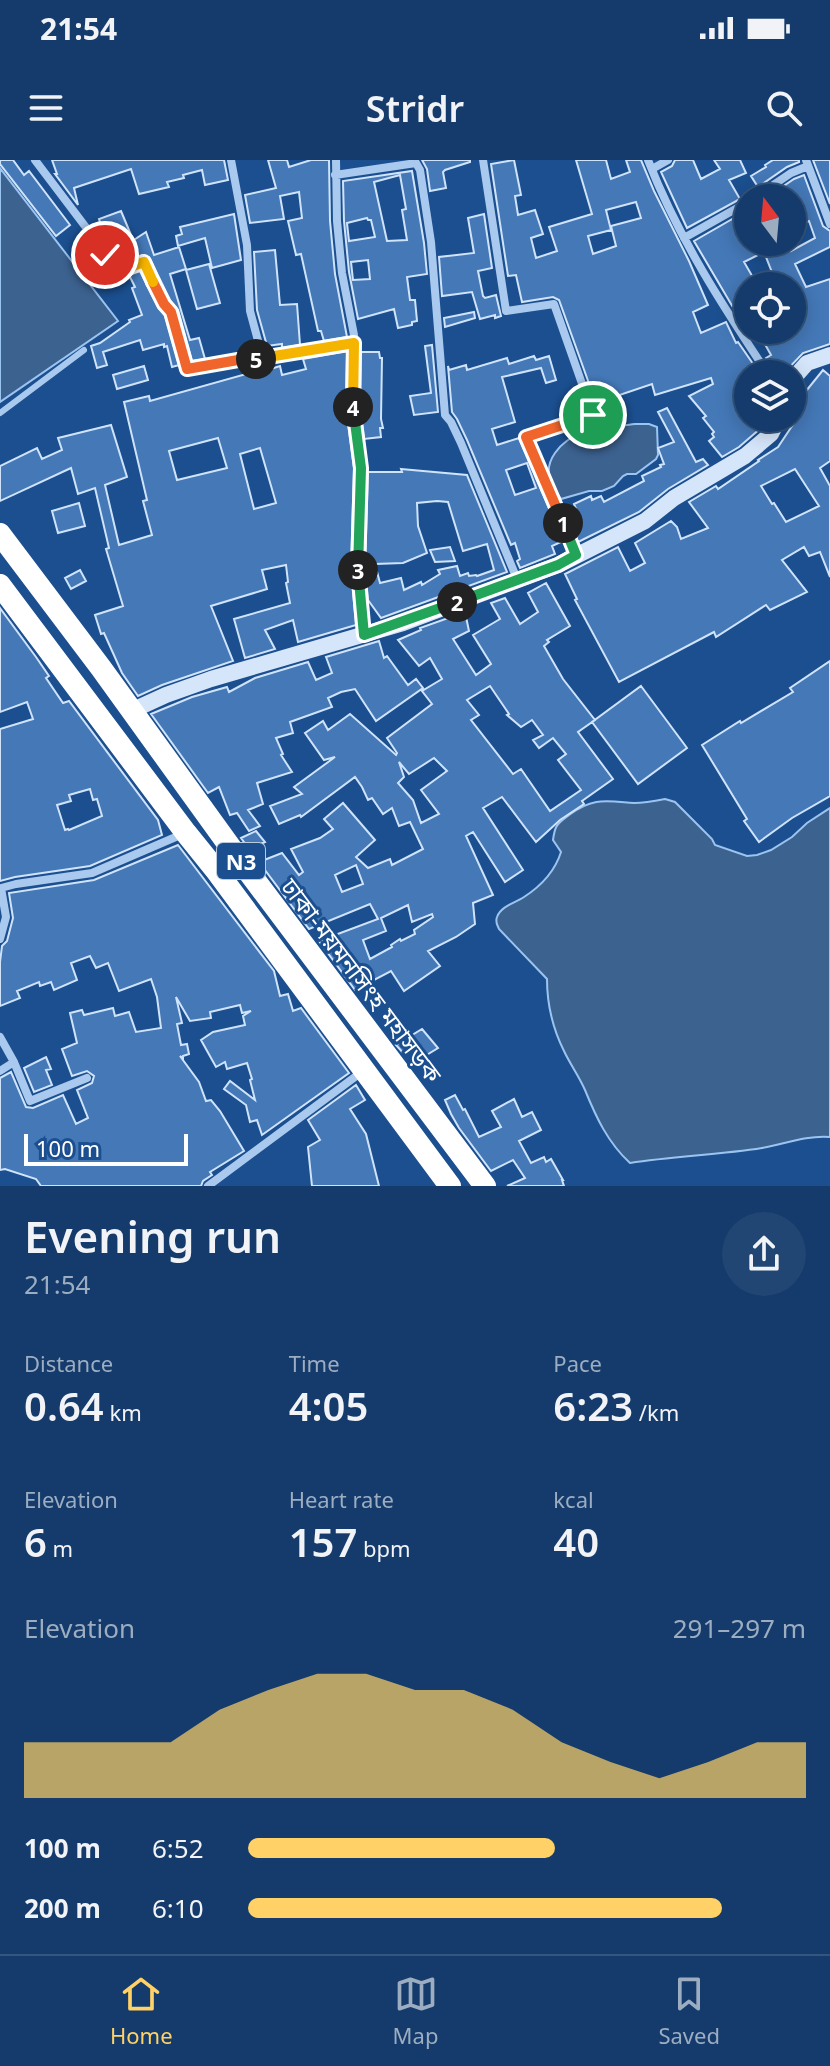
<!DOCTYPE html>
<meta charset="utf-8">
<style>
body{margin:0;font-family:"Noto Sans","Noto Sans Bengali",sans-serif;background:#214673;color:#f1f3f6;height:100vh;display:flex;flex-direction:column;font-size:30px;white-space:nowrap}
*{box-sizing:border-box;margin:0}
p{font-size:26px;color:#9dadc1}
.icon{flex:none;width:44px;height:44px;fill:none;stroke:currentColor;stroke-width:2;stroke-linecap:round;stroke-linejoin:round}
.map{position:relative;height:1026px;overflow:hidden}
.sheet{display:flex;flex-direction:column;background:#143b6b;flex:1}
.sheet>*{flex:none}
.needle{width:52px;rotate:344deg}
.fabs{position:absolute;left:734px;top:24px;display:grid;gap:16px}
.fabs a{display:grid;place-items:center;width:72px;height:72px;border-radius:50%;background:#143b6b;box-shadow:0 4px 20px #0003,0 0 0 2px #33557e;font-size:40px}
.scale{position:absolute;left:24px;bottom:20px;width:164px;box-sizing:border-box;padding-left:8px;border:4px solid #fff;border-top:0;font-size:22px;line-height:28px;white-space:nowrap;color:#fff;-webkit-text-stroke:6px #1b4f8f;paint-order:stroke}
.pin{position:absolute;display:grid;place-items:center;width:68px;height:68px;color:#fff;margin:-34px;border:4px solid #fff;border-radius:50%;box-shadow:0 2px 8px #0007}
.km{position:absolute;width:40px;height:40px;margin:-20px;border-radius:50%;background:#222;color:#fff;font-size:22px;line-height:40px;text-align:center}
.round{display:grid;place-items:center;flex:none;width:84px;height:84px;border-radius:42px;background:#214673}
.headline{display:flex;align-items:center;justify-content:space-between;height:136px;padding:0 24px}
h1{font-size:44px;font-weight:600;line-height:60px}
.figures{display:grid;grid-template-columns:repeat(3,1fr);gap:12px;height:136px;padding:8px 24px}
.figures div{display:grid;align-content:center}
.figures b{font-size:40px;font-weight:600}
.figures small{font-size:22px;font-weight:400}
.figures p{font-size:22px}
.chart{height:224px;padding:16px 24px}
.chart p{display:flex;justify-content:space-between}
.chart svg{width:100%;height:144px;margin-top:8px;fill:#ffd166;opacity:.7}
ul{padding:0 24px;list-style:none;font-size:26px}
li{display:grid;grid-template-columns:128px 96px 1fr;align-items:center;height:60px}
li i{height:20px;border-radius:10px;background:#ffd166}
.status{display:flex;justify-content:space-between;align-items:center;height:56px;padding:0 40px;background:#143b6b;direction:ltr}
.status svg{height:22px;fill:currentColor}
header{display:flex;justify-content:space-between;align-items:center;height:104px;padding:0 24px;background:#143b6b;font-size:36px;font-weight:600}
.tab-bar{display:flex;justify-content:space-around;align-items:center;height:112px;border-top:2px solid #33557e;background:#143b6b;font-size:22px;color:#9dadc1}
.tab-bar a{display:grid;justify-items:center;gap:4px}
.tab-bar .selected{color:#ffd166}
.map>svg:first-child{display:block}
</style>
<div class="status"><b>21:54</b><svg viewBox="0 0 49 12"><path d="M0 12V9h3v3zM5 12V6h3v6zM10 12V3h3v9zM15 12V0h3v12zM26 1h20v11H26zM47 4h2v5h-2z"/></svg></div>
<header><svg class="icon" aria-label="menu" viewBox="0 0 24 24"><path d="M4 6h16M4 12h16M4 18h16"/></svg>Stridr<svg class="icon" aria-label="search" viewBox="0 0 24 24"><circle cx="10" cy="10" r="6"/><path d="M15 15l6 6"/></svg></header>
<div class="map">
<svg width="830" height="1026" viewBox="0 0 830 1026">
<rect width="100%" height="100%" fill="#1b4f8f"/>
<path fill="#3c6290" stroke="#9cc4f0" stroke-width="2" d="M0,8L118,161L0,242Z
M635,264H649L657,267L658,295L656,299L636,314H627L623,316L614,326L602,331H589L561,339C550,324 543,310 555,293C573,267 606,268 635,264Z
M665,639L675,642L712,679L715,685L747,696L757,695L771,690L792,677L807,663L830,648V977C807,975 784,984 762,988C718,995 674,996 630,1003C608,983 596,957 585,930C579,916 570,904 564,891C553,869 547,843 547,819L499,769C497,764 495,762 497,757C501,746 515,743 524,737C541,726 555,711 561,692L553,680C555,665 557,664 569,655C593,637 606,641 634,643C644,643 655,641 665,639Z"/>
<path fill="#4478b7" stroke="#cfe3fa" stroke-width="2" fill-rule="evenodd" d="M0,0H13L24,15L29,11L70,65L56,76L0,4Z
M52,0H224L228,20L205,25L202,10L183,15L184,18L167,22L169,27L139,34L131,9L74,28L78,45L55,14H57Z
M268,0H287L289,7L311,0H329L330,61L335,114L347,177L324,181L321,171H318L301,94L296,95L288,61L302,58L299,32L280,36L284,59L250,63L245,35L276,28Z
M422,0H470V2L445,10L443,12L446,28L430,31L427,9Z
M514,0L521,35L515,36L518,55L535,50L543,74L531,78L536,98L557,91L549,67L592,54L576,0H606L611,19L630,12L626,0H641L654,31L689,101L708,145L693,152L701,173L726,162L736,183L738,182L760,214H748V258H767L762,267L739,287L722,297L709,281L714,277L712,274L714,272L703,258L706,256L689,236L713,224L711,218L655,235L652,224L596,243L559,140L553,137L522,142L516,115L508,116L491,4ZM636,42L641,58L611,66L616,86L593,94L588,76L611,70L606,50Z
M675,0H693L701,19L720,9L714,0H740L746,13L729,20L740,39L687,68L661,12L672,6Z
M773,0H799V2L787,7L758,27L751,16L766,7L765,5Z
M813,0H830V44Z
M412,11L424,83L427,114L407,117L410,140H415L417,161L412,162V165L398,168L394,149L358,159L349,112L344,61L343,21ZM400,15L406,49L402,50L407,80L387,81L374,22ZM367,58L368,60H371L375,77L349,81L347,63ZM368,100L370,119L353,120L351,102Z
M804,15L823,66L830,71V87L795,104L806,127L830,119V184L803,193L783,214H775L766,198L771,195L757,170H792V126H764L775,120L764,92L744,102L758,126H748V157L741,161L694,81L748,50V82H788L791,91L815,78L809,61L799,65L794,54L792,55V38H766L794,19Z
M121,51L131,75L122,78L119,68L104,74L99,59Z
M234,54L241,100L212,108L205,78L178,86L176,76L182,74L180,67Z
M484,54L492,108L478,111L483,136L485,138L496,135L501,156L495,158V155L480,159L472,132L442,136L439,97L474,93L468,58Z
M146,72L154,95L179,87L186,109L170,114L190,180L199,178L205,199L192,201L178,150L170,140L149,97L142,95L121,103L114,93Z
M275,90L280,145L297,144L300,185L282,188V184L267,186L257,150L254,92Z
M209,104L220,143L197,149L186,110Z
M140,111L158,147L165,155L179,205L172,207L167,186L164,187V184L143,190L140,180L103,192L107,205L97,208L91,186L100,183L130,162L129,160L142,155L132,128L135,127L129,115Z
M474,152L475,158L445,167L444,158Z
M432,185L438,252L414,255L410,236L431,233L425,186Z
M347,191L346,249L354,308L351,409L356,465L298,482L293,460L265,470L275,489L245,498L234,459L290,443L286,423L288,422L286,405L262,410L267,429L211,446L233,501L162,525L138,536L122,513L104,473L101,474L95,455L123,446L106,389L109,388L95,328L78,334L71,308L0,341V306L37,288L42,299L62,290L58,278L111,265L127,317L105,325L119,385L152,375L143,341L147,340L124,242L149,236L150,241L257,211L258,213L280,206L282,215L306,209L303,199ZM218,278L227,308L177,320L169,291ZM260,288L276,343L254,349L240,294Z
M361,192H379L380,198H382L381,259L383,268H380L381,277L364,279L360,249Z
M534,196L536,200L549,196L556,220L546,223L541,208L502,217L515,262L492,269L497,285L519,278L563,381L552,386L555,394L520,408L517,401L520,399L515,383L511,385L467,280L457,259L452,252L448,206L449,210L466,205L467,210L507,198L509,204ZM527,303L536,328L515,335L506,310Z
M144,206L148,220L117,229L113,215Z
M823,210L830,216V301L820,308L830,326V417L820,392L809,396L804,387L782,400L807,432L770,450L766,445L716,477L714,472L619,522L575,440L577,439L565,414L618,387L630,411L645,403L635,383L671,361L677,367L681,379L708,368L689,342L716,326L718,329L759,301L758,300L778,287L794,263L802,236ZM795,309L819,346L786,362L774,343L772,344L761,326Z
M667,248L696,302L703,299L708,305L668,329L639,352L578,382L569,359L579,356L574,344L591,336L592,340L601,336L604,342L644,321L642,316L661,307L660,305L664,304L658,288L674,282L658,252Z
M401,309L467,315L507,412L381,458L368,440L365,408L368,312H402ZM437,341L448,342L463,391L487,384L494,410L477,416L476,415L469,416L468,413L460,416L457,406L438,410L440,414L422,425L421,422L404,430L401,418L380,423L375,404L403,403L427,393L418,366L417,343Z
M79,343L85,366L58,373L52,351Z
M450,387L455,401L435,402L430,390Z
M80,410L86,421L71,429L65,418Z
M546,423L570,466L547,480L549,482L544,486L563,519L595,560L578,572L613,619L582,641L584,644L560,660L536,682L502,637L483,648L523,710L505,722L473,672L466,676L493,735L473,743L475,764L456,777L428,791L440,806L404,831L391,811L355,830L319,781L378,759L370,744L309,769L259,702L282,693L299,715L303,712L291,689L320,678L333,669L324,659L343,643L375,680L356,697L368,708L390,699L392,705L423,689L410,662L399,666L392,648L383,654L372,638L368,640L362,627L355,617L301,657L300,655L279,664L270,646L302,634L294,627L335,597L324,600L305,573L323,561L328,570L350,554L396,595L397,593L387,578L432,544L422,531L442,519L430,498L419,506L398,480L421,470L420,468L465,452L469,471L453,479L476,515L491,504L473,475L500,459L491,443L505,438L520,464L538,452L528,433ZM490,526L509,554L507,555L521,567L532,560L543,575L533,580L539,588L553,578L566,594L558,600L581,630L550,651L521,609L513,614L471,560L479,555L467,540ZM434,598L447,611L421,630L439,654L421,663L413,640L398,623L404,617L399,602L409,614ZM356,705L363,724L342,732L335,715ZM408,745L412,762L432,754L433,757L414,770L415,774L401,781L400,779L391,785L392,787L370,799L363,780L386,771L381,758Z
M0,448L36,497L49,516L46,518L63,543L69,541L158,660L162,675L90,706L15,717L0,721V569L33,559L27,542L0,552ZM90,629L93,640L97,639L102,656L69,670L68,669L65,670L57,645L71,641L69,635Z
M379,481L384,498L387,496L408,525L416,519L423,528L376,561L355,529L341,532L328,538L332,547L290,562L293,573L276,578L283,594L281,595L292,612L257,623L263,644L248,650L260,666L249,671L237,653L230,655L219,627L208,633L151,554L192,537L227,527L229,532L255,518L308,502L316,520L332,513L326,497Z
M830,501V636L792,658L759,682L744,661L747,659L702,585L740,561L741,563L793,532L790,528Z
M641,526L687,588L638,624L592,562Z
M256,671L265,682L249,689L241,678Z
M178,685L274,811L280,836L288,834L293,851L301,848L349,913L262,975L257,960L250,962L246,945L224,929L230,921L255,940L250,920L252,919L247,903L227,909L225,902L216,907L201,880L213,872L245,865L243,856L251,851L242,853L240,845L210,852L211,858L190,861L176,837L182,863L177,864L181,885L187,884L189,894L183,896V898L180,896L199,922L206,941L211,940L220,951L244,991L210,1012L212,1015L203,1021L201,1026H41L36,1019L5,1009L0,1010V918L11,912L26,947L33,948L63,935L76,964L88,958L77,930L92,923L94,916L87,911L72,916L62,889L77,883L70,853L82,850L84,855L113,848L115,856L129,852L136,872L161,868L157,837L151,819L119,831L108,803L96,808L90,796L71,803L77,820L54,830L51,822L40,826L39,822L17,831L20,838L0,846V802L2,786L7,781L13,758L9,733L94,720Z
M422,869L438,888L425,896L419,888H416L404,894L396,885Z
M46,897L51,909L46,910L52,925L34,932L24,908Z
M356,925L365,940L350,949L366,974L379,1026H312L308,987L320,980L308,960Z
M455,935L463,950L465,949L479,977L501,967L492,951L514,939L522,957L532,952L541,970L519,981L531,1003L544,997L546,1002L551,999L563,1020H562L564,1026H507L525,1018L513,1000L491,1011L459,968L451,954L445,940Z"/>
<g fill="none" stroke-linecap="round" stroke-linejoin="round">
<path stroke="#a9c9ee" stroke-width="6" d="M0,253L84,190"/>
<path stroke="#a9c9ee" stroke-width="8" d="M35,0L119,111L144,102L164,144L171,152L187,209L238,200L263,199
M231,0L247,85L250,151L263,199L354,183
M336,0L337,61L342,113L354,175L353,249L361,308L358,408L364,474
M483,0L506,151L554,144L593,255L526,277L576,395
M648,0C678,77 722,145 768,214
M806,0L830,64
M416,3L420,10L431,82L445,255L451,262L461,283L517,419
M652,9L668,0
M335,15L416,3L415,1
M754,38L791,13L808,6
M684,78L748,42
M0,779L6,757L1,728L16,724L92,713L185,673
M0,877L14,902L30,941L87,918
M0,911L14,902
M208,1026L363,911"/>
<path stroke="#d6e6fa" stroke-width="16" d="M792,220L807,203L830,195
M131,551L166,535L211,519L403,463L558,405L645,361L674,338L745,296L771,274L779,258"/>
<path stroke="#fff" stroke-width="22" d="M0,374L101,508L236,695L485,1026
M0,425L186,673L215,709L450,1026"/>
</g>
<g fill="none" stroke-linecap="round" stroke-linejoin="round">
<g stroke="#fff" stroke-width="16">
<path id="split-1" d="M563,363L526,277L593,255"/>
</g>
<g stroke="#fff" stroke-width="16">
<path id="split-2" d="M457,442L558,405L576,395L563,363"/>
</g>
<g stroke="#fff" stroke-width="16">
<path id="split-3" d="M358,410L364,475L457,442"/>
</g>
<g stroke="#fff" stroke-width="16">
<path id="split-4" d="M353,247L361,308L358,410"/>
</g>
<g stroke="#fff" stroke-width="16">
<path id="split-5" d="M256,199L354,183L353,247"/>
</g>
<g stroke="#fff" stroke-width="16">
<path id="split-6" d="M153,122L164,144L171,152L187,209L238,200L256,199"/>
</g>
<g stroke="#fff" stroke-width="16">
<path id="split-7" d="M105,95L119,111L144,102L153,122"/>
</g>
<use href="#split-1" stroke="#f0652b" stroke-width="10"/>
<use href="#split-2" stroke="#22a559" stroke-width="10"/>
<use href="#split-3" stroke="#22a559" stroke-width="10"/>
<use href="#split-4" stroke="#22a559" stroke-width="10"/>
<use href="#split-5" stroke="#f5b400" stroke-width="10"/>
<use href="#split-6" stroke="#f0652b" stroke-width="10"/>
<use href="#split-7" stroke="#f5b400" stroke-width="10"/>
</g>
<g text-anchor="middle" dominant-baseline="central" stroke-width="6" stroke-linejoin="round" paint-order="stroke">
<rect fill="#1b4f8f" stroke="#bbcadd" stroke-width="2" x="217" y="683" width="48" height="36" rx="6"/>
<g font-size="22" font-weight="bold" fill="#fff">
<text x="241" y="701">N3</text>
</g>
<g font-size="24" fill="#fff" stroke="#1b4f8f">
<text transform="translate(362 820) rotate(53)">ঢাকা-ময়মনসিংহ মহাসড়ক</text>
</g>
</g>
</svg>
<div class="fabs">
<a><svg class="needle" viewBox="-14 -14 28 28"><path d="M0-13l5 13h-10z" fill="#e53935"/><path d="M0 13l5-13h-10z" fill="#9dadc1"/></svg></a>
<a><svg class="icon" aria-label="locate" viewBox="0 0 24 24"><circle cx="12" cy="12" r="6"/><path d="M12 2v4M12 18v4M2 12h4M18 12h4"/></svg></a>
<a><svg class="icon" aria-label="layers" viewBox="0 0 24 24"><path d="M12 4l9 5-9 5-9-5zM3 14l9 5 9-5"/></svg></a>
</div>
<div class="scale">100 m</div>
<div class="pin" style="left:593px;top:255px;background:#1e9e55"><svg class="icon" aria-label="arrive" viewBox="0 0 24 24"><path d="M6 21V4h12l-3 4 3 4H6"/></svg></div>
<div class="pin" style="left:105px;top:95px;background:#d93025"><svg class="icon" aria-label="check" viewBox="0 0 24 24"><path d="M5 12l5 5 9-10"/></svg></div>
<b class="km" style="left:563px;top:363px">1</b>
<b class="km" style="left:457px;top:442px">2</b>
<b class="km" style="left:358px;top:410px">3</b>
<b class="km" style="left:353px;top:247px">4</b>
<b class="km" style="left:256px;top:199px">5</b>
</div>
<section class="sheet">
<div class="headline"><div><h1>Evening run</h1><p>21:54</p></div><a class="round"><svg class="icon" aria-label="share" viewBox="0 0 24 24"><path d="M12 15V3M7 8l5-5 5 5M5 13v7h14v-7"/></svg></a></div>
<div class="figures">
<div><p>Distance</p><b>0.64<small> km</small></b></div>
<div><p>Time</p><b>4:05</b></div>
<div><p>Pace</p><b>6:23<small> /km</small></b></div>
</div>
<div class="figures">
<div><p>Elevation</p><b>6<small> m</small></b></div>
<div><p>Heart rate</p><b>157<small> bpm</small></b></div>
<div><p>kcal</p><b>40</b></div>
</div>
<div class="chart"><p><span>Elevation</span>291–297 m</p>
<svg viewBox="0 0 160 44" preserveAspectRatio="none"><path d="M0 44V27L10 27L20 27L30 27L40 17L50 11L60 6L70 6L80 11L90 11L100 17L110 27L120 33L130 38L140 33L150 27L160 27V44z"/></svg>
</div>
<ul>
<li><b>100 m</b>6:52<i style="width:55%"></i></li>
<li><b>200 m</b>6:10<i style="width:85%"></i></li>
</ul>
</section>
<nav class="tab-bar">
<a class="selected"><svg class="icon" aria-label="home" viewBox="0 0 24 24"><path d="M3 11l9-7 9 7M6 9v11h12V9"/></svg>Home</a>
<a><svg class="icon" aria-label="map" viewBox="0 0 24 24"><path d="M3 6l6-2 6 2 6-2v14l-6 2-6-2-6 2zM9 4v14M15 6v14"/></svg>Map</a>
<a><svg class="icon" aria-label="saved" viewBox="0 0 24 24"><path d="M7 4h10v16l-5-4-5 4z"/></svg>Saved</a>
</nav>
